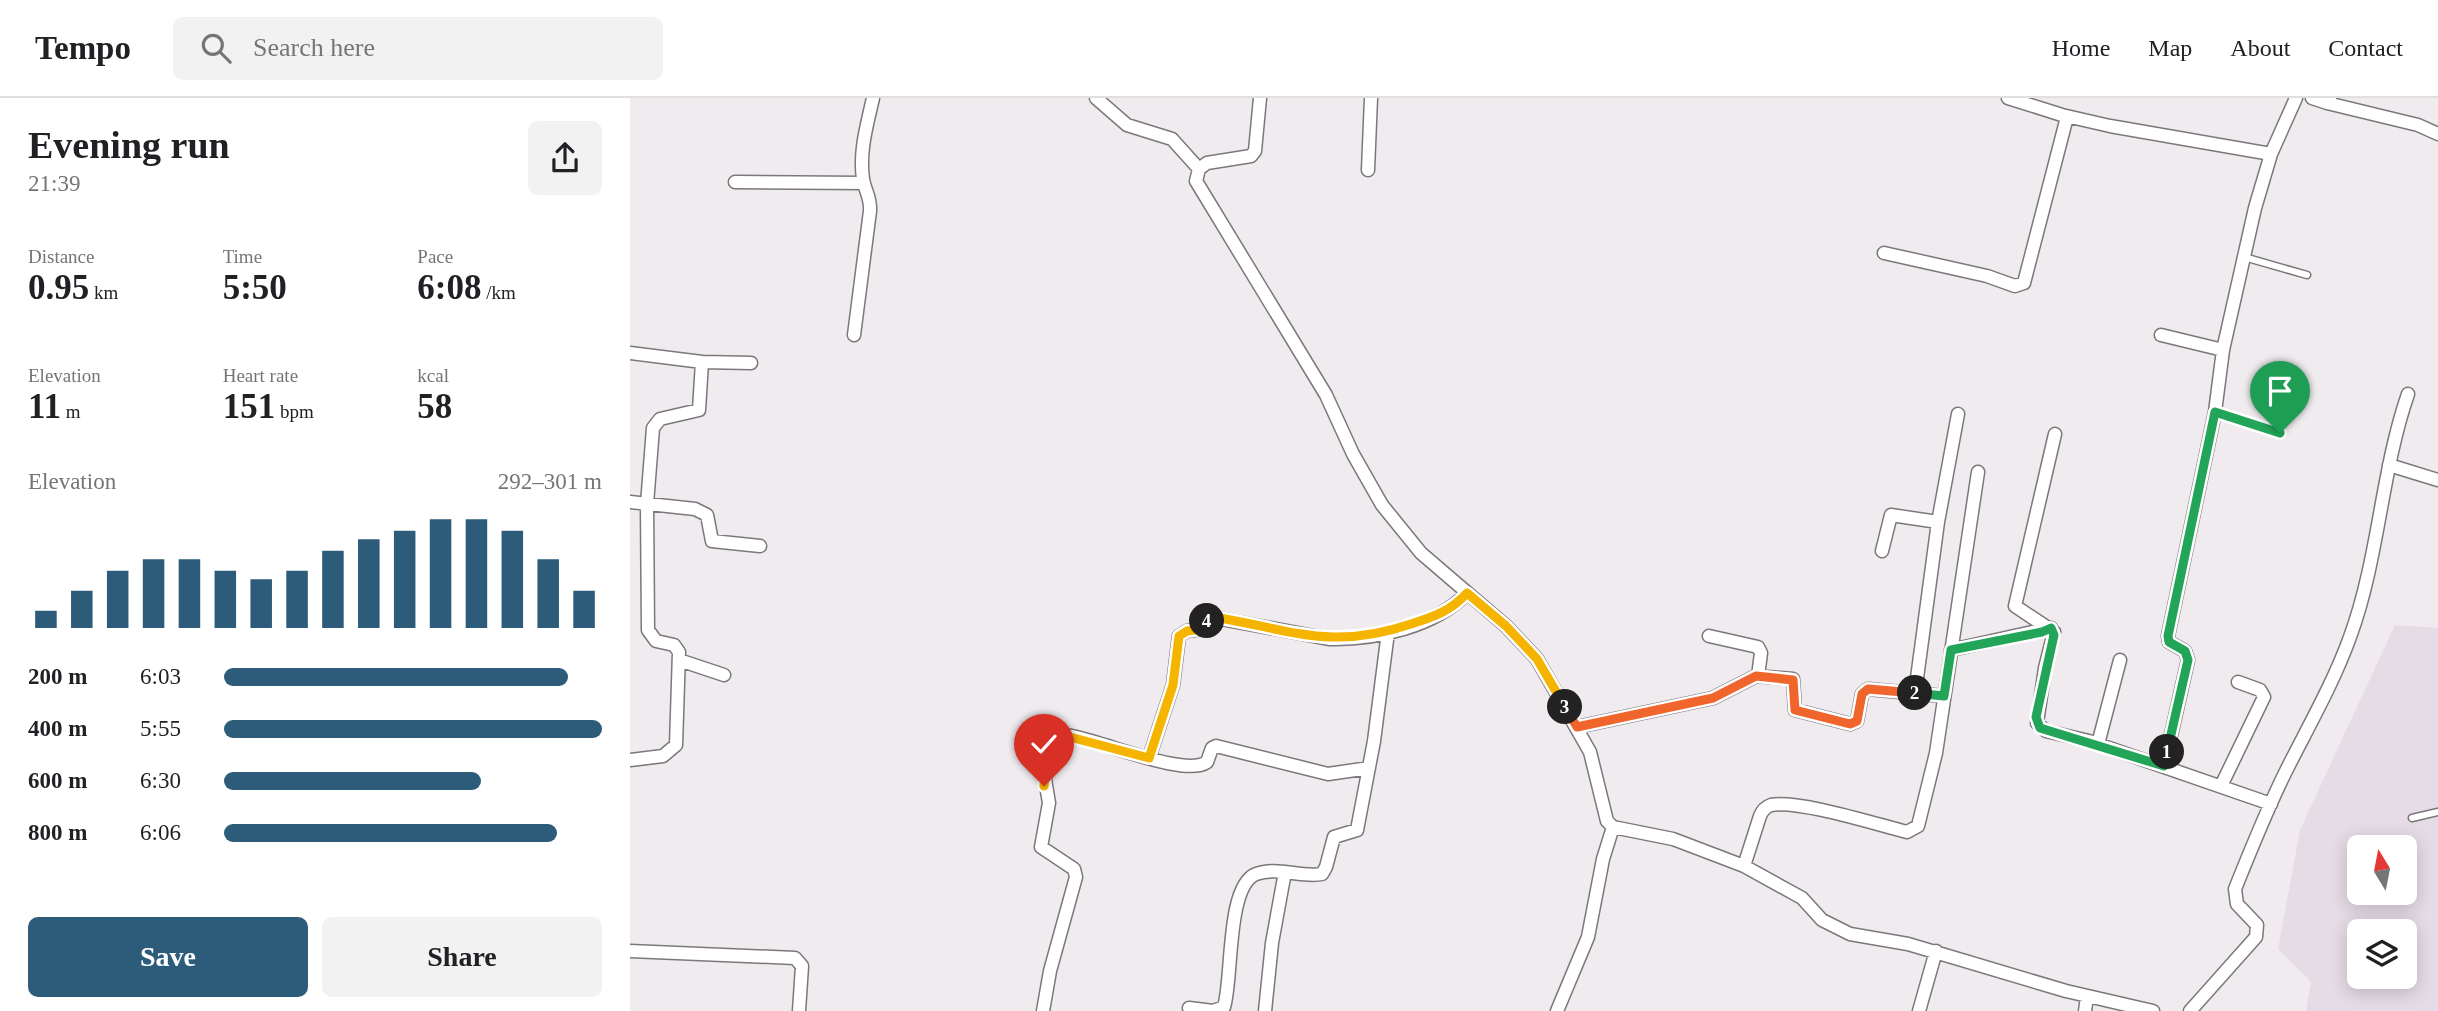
<!DOCTYPE html>
<meta charset="utf-8">
<style>
body{margin:0;font-family:"Times New Roman",serif;background:#f2f2f2;color:#202124;height:100vh;display:flex;flex-direction:column;font-size:26px;white-space:nowrap}
*{box-sizing:border-box;margin:0}
p{font-size:23px;color:#757577}
.icon{flex:none;width:38px;height:38px;fill:none;stroke:currentColor;stroke-width:2;stroke-linecap:round;stroke-linejoin:round}
.map{position:relative;flex:1;overflow:hidden}
.details{display:flex;flex-direction:column;background:#fff;width:630px}
.details>*{flex:none}
.needle{width:46px;rotate:350deg}
.tools{position:absolute;left:1717px;top:737px;display:grid;gap:14px}
.tools a{display:grid;place-items:center;width:70px;height:70px;border-radius:10px;background:#fff;box-shadow:0 4px 18px #0003;font-size:35px}
.pin{position:absolute;display:grid;place-items:center;width:60px;height:60px;color:#fff;margin:-72px -30px;border-radius:50% 50% 50% 0;rotate:-45deg;box-shadow:0 0 7px #0007}
.pin .icon{rotate:45deg}
.km{position:absolute;width:35px;height:35px;margin:-18px;border-radius:50%;background:#222;color:#fff;font-size:19px;line-height:35px;text-align:center}
.round{display:grid;place-items:center;flex:none;width:74px;height:74px;border-radius:10px;background:#f2f2f2}
.headline{display:flex;align-items:center;justify-content:space-between;height:119px;padding:0 28px}
h1{font-size:38px;font-weight:700;line-height:52px}
.stats{display:grid;grid-template-columns:repeat(3,1fr);gap:10px;height:119px;padding:7px 28px}
.stats div{display:grid;align-content:center}
.stats b{font-size:35px;font-weight:700}
.stats small{font-size:19px;font-weight:400}
.stats p{font-size:19px}
.chart{height:196px;padding:14px 28px}
.chart p{display:flex;justify-content:space-between}
.chart svg{width:100%;height:126px;margin-top:7px;stroke:#2d5c7b;stroke-width:6}
.action{display:flex;gap:14px;margin-top:auto;padding:14px 28px}
.action a{flex:1;height:80px;border-radius:10px;background:#2d5c7b;color:#fff;font-size:28px;font-weight:700;line-height:80px;text-align:center}
.action a+a{background:#f2f2f2;color:#202124}
ul{padding:0 28px;list-style:none;font-size:23px}
li{display:grid;grid-template-columns:112px 84px 1fr;align-items:center;height:52px}
li i{height:18px;border-radius:9px;background:#2d5c7b}
header{display:flex;align-items:center;gap:42px;box-sizing:border-box;height:98px;padding:0 35px;background:#fff;border-bottom:2px solid #e0e0e0}
header strong{font-size:33px}
nav{display:flex;gap:38px;margin-inline-start:auto;font-size:24px}
.search{width:490px;height:63px;background:#f2f2f2;display:flex;align-items:center;gap:18px;box-sizing:border-box;padding:0 24px;border-radius:10px;color:#757577;font-size:26px}
main{display:flex;flex:1;min-height:0}
.map>svg:first-child{display:block}
</style>
<header>
<strong>Tempo</strong>
<div class="search"><svg class="icon" aria-label="search" viewBox="0 0 24 24"><circle cx="10" cy="10" r="6"/><path d="M15 15l6 6"/></svg>Search here</div>
<nav><a>Home</a><a>Map</a><a>About</a><a>Contact</a></nav>
</header>
<main>
<section class="details">
<div class="headline"><div><h1>Evening run</h1><p>21:39</p></div><a class="round"><svg class="icon" aria-label="share" viewBox="0 0 24 24"><path d="M12 15V3M7 8l5-5 5 5M5 13v7h14v-7"/></svg></a></div>
<div class="stats">
<div><p>Distance</p><b>0.95<small> km</small></b></div>
<div><p>Time</p><b>5:50</b></div>
<div><p>Pace</p><b>6:08<small> /km</small></b></div>
</div>
<div class="stats">
<div><p>Elevation</p><b>11<small> m</small></b></div>
<div><p>Heart rate</p><b>151<small> bpm</small></b></div>
<div><p>kcal</p><b>58</b></div>
</div>
<div class="chart"><p><span>Elevation</span>292–301 m</p>
<svg viewBox="0 0 160 44" preserveAspectRatio="none"><path d="M5 44V38M15 44V31M25 44V24M35 44V20M45 44V20M55 44V24M65 44V27M75 44V24M85 44V17M95 44V13M105 44V10M115 44V6M125 44V6M135 44V10M145 44V20M155 44V31"/></svg>
</div>
<ul>
<li><b>200 m</b>6:03<i style="width:91%"></i></li>
<li><b>400 m</b>5:55<i style="width:100%"></i></li>
<li><b>600 m</b>6:30<i style="width:68%"></i></li>
<li><b>800 m</b>6:06<i style="width:88%"></i></li>
</ul>
<div class="action"><a>Save</a><a>Share</a></div>
</section>
<div class="map">
<svg width="1808" height="913" viewBox="0 0 1808 913">
<rect width="100%" height="100%" fill="#efebef"/>
<path fill="#e6dce6" fill-rule="evenodd" d="M1765,527L1808,530V913H1676L1681,884L1648,851L1670,732ZM1729,749H1774V794H1729ZM1729,833H1774V878H1729Z"/>
<g fill="none" stroke-linecap="round" stroke-linejoin="round">
<g stroke="#7b777a" stroke-width="9">
<path id="lane" d="M1614,159L1677,177
M1585,314L1650,335
M1782,720L1808,714"/>
</g>
<g stroke="#7b777a" stroke-width="15">
<path id="street" d="M466,0L497,27L542,41L569,71
M630,0L625,53L621,58L577,65L569,71L566,83L696,297L723,356L752,407L791,455L876,528L907,561L960,654L977,723L983,729L1043,741L1114,768
M1378,0L1432,17L1480,28L1641,56
M1682,0L1697,5
M1700,0L1697,5L1788,27L1808,36
M738,72L741,0
M105,84L234,85
M1254,155L1357,178L1385,188L1394,185L1437,19
M224,237L240,113C241,100 235,93 233,81C229,53 237,27 243,0
M1531,237L1593,252
M0,255L72,264L121,265
M1425,336L1385,508L1424,534L1415,570L1407,625L1416,633L1459,643L1641,706
M1759,367L1808,382
M1348,374L1306,655L1288,728L1277,734C1245,726 1170,702 1141,707C1135,709 1132,713 1130,718L1114,768L1172,800L1192,822L1220,836L1278,846L1436,893L1523,913
M0,404L65,411L77,417L82,443L130,448
M1252,453L1261,417L1308,424
M1079,538L1128,549L1131,555L1128,578
M1321,552L1421,530
M49,562L94,577
M1285,595L1308,424L1328,316
M947,629L1083,600L1126,578L1163,581L1165,612L1220,626L1227,623L1232,596L1238,591L1314,598
M1468,646L1490,562
M519,660L543,587L549,538L557,533L571,531L581,519L700,541C745,542 805,529 837,495
M0,662L33,658L46,647L49,554L44,547L26,543L18,532L17,406L23,330L30,321L69,312L72,264
M1534,668L1558,562L1555,553L1539,544L1538,538L1585,314L1593,252L1625,110L1641,56L1666,0
M1591,688L1634,599L1630,592L1608,584
M0,853L165,860L172,868L169,913
M559,910L583,913L594,909C603,880 596,788 626,776C647,768 671,780 692,776L696,769L704,739L727,732L744,643L758,534
M413,913L420,873L446,779L444,771L411,749L419,705L414,675L420,638C439,626 550,683 577,664L582,650L586,648L698,676L739,670
M635,913L642,845L655,774
M927,913L958,839L973,761L983,729
M1289,913L1306,853
M1455,913L1457,899
M1560,913L1626,839L1627,827L1607,806L1605,791C1621,751 1637,711 1656,673C1678,629 1703,586 1720,539C1749,460 1751,374 1778,296"/>
</g>
<use href="#lane" stroke="#fff" stroke-width="6"/>
<use href="#street" stroke="#fff" stroke-width="12"/>
</g>
<g fill="none" stroke-linecap="round" stroke-linejoin="round">
<g stroke="#fff" stroke-width="14">
<path id="split-1" d="M1537,654L1558,562L1555,553L1539,544L1538,538L1585,314L1650,335"/>
</g>
<g stroke="#fff" stroke-width="14">
<path id="split-2" d="M1285,595L1314,598L1321,552L1412,534L1421,530L1424,537L1406,619L1410,630L1534,668L1537,654"/>
</g>
<g stroke="#fff" stroke-width="14">
<path id="split-3" d="M935,609L947,629L1083,600L1126,578L1163,582L1165,612L1220,626L1227,623L1232,596L1238,591L1285,595"/>
</g>
<g stroke="#fff" stroke-width="14">
<path id="split-4" d="M577,523L584,519C663,532 701,553 781,526C803,519 821,513 837,495L876,528L907,561L935,609"/>
</g>
<g stroke="#fff" stroke-width="14">
<path id="split-5" d="M414,688L418,644L425,635L519,660L543,587L549,538L557,533L571,531L577,523"/>
</g>
<use href="#split-1" stroke="#22a559" stroke-width="9"/>
<use href="#split-2" stroke="#22a559" stroke-width="9"/>
<use href="#split-3" stroke="#f0652b" stroke-width="9"/>
<use href="#split-4" stroke="#f5b400" stroke-width="9"/>
<use href="#split-5" stroke="#f5b400" stroke-width="9"/>
</g>
</svg>
<div class="tools">
<a><svg class="needle" viewBox="-14 -14 28 28"><path d="M0-13l5 13h-10z" fill="#e53935"/><path d="M0 13l5-13h-10z" fill="#757577"/></svg></a>
<a><svg class="icon" aria-label="layers" viewBox="0 0 24 24"><path d="M12 4l9 5-9 5-9-5zM3 14l9 5 9-5"/></svg></a>
</div>
<div class="pin" style="left:1650px;top:335px;background:#1e9e55"><svg class="icon" aria-label="arrive" viewBox="0 0 24 24"><path d="M6 21V4h12l-3 4 3 4H6"/></svg></div>
<div class="pin" style="left:414px;top:688px;background:#d93025"><svg class="icon" aria-label="check" viewBox="0 0 24 24"><path d="M5 12l5 5 9-10"/></svg></div>
<b class="km" style="left:1537px;top:654px">1</b>
<b class="km" style="left:1285px;top:595px">2</b>
<b class="km" style="left:935px;top:609px">3</b>
<b class="km" style="left:577px;top:523px">4</b>
</div>
</main>
